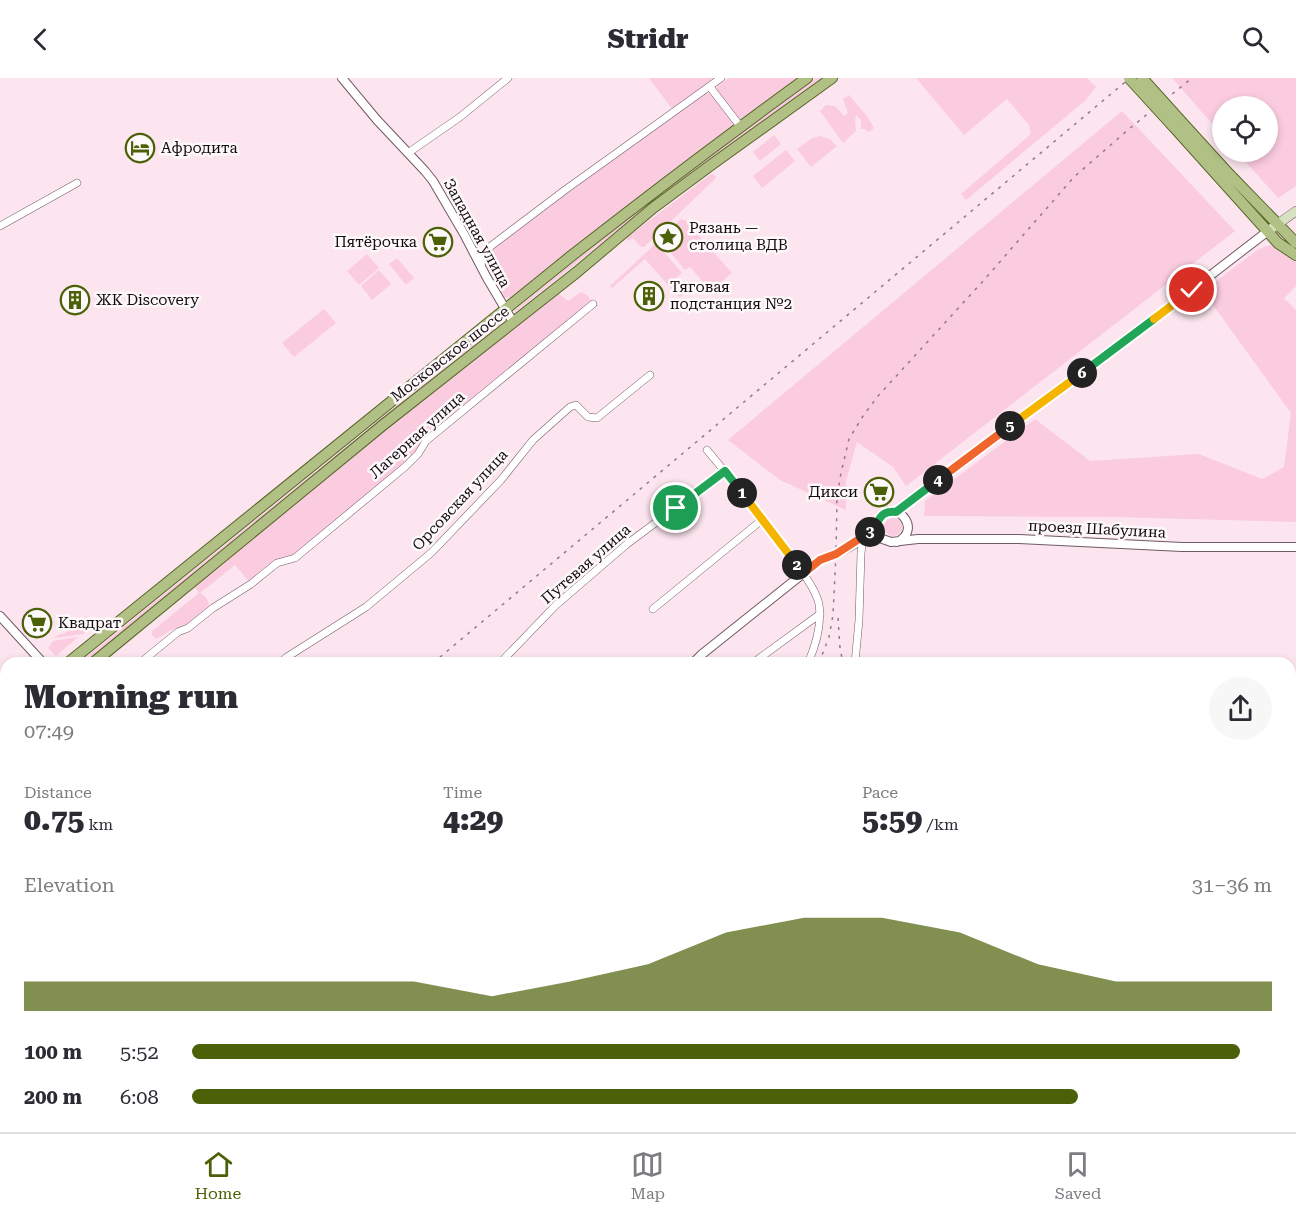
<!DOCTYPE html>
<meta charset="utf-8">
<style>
body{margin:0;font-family:"Roboto Serif",serif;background:#f7f7f7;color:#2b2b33;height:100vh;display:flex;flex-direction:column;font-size:22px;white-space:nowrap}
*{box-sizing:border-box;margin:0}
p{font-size:20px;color:#7c7c81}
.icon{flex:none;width:33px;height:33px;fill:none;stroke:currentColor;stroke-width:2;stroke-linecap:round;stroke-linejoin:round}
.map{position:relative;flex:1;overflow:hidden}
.details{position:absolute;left:0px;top:579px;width:1296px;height:476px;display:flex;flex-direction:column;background:#fff;border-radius:18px 18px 0 0;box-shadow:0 3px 9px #0003}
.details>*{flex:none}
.buttons{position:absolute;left:1212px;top:18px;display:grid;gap:12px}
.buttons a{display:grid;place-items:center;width:66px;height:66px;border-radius:50%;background:#fff;box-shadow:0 3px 9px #0003;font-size:30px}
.pin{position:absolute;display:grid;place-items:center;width:51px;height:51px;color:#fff;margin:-26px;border:3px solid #fff;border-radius:50%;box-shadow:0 2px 6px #0007}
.km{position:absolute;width:30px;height:30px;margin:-15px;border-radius:50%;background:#222;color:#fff;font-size:16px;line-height:30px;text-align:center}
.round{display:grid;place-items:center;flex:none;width:63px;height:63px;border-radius:32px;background:#f7f7f7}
.head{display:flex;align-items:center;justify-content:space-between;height:102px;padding:0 24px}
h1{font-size:33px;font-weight:800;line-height:45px}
.metrics{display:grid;grid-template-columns:repeat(3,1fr);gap:9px;height:102px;padding:6px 24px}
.metrics div{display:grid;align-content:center}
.metrics b{font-size:30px;font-weight:800}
.metrics small{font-size:16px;font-weight:400}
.metrics p{font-size:16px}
.chart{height:168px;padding:12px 24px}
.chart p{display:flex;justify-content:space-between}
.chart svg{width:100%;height:108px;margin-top:6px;fill:#4c6007;opacity:.7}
ul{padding:0 24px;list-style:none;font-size:20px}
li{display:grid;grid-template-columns:96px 72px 1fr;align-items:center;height:45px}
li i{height:15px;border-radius:8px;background:#4c6007}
header{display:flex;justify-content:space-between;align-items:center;height:78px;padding:0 24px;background:#fff;font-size:27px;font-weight:800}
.tabs{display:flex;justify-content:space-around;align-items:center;height:84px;border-top:2px solid #e1e1e2;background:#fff;font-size:16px;color:#7c7c81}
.tabs a{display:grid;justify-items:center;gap:3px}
.tabs .current{color:#4c6007}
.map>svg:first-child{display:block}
</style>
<header><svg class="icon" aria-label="back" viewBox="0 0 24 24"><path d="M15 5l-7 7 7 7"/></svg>Stridr<svg class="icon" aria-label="search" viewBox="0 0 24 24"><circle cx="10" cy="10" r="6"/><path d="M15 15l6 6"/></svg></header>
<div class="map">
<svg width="1296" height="1054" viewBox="0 0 1296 1054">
<rect width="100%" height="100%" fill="#fce5ee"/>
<path fill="#fbcbdf" d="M649,0H717L673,32Z
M729,0H798L748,37L739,41L736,38L715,12L718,8Z
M816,0H821L654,123L515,234V232L653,120Z
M916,0H1087L1096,9L1086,22L966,122L961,116L1031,56L1029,47L1007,21L964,57Z
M1172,0H1296V108L1278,120L1237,74H1268V28H1222V57Z
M704,15L710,16L714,19L732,42L733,49L591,156L512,220L503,219L484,190L483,182L493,170L538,135Z
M849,17L867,38L874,50L869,54L865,51H861V42L856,37L855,43L856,53L843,65L820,33L826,27L835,28L844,38L848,35L843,21Z
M1122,33L1235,153L906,408L893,389L857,364L846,403V432L780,402L728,362Z
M774,57L781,66L760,83L753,74Z
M820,58L830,61L837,68L811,89L797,71L812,60Z
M786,72L795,83L762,110L753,98Z
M711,96H713L716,99L715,101L644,169H641L633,160L628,163L626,160Z
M681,141L685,142L732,195L706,217L699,209L703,204L690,189L685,192L662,164V159Z
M1273,166L1296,182V208L1284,220L1296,232V444L1114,439L924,438L925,423L1035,341L1090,383L1199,376L1262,401L1284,389L1291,335L1203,213L1259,171Z
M654,167L659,168L682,195L673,203L684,216L680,219L677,217L645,181L612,210L610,208Z
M367,176L379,190L359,207L347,193Z
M397,180L414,200L406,207L389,186Z
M379,192L391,206L372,222L361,208Z
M556,211L559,216L568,223L581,214L587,217L593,226L426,362L418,376L295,480L285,482L251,506L235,487L200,515C206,518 210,524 209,531L189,547L171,552L158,560H155L152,557V553L199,515L194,508Z
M324,231L336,245L294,279L282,265Z
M499,245H500V247L83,585H79Z
M884 449a9 9 0 1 1 18 0a9 9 0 1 1-18 0Z
M86,538L93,545L87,550L88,552L83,556L54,560L60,556H64Z
M78,559L56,578L48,570L53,563Z
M0,744L6,751V972L0,977Z
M680,1048L741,1049L745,1054H669Z"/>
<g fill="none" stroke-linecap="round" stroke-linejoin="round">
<g stroke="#715a63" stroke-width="8">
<path id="minor" d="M710,9L740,48
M408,75L460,39L508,0
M0,148L77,105
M481,188L482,179L491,168L565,112L721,0
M707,372C733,403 758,435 782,467C794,483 815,508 819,526C822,547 816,567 808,585
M653,531L763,441
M140,585L178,554L188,550L213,530L251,506L277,485L295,480L406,388L418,376L426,363L593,226
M280,585L287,579L366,529L431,475L501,402L533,362L570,329L576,327L588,339L597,340L650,297
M500,585L556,527L627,466L725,393
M753,585L820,536
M855,585L859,542L861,475L863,459
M750,1048L754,1054"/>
</g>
<g stroke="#715a63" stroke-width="10">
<path id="tertiary" d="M342,0L377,42L425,93L433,103L464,156L487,200L513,244
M896,434L1159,237L1268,153
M877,454C876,449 877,445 880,440C894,419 924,451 897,464
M863,459H877L891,464L918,461H1019L1182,469H1296
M0,538L43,585
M693,585L701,577L820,482C841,475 860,464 876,449
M473,1048V1054"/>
</g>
<g stroke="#715a63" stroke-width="10">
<path id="secondary" d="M1268,153L1296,133"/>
</g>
<g stroke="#586628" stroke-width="12">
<path id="primary" d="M1179,41L1229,96L1296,165
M1172,47L1278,165L1296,177
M68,585L570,179C648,118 727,58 807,0
M93,585L383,347L577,194L653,130L711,87L832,0
M0,641L6,636
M0,660L6,655"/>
</g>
<use href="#minor" stroke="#fff" stroke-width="7"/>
<use href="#tertiary" stroke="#fff" stroke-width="8"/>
<use href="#secondary" stroke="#d8e0c2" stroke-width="9"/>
<use href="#primary" stroke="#b1c186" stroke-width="10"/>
<path stroke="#8d7d84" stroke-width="1.5" stroke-dasharray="3 6" stroke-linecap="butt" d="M838,540L840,570L843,585
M433,585L1130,0
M819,585L829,559L833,537L836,476L837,419L841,395L849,361L863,338L878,318L984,202L1074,99L1129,51L1192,0
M1290,927H1296
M0,997L6,991
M0,1014L6,1008
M0,1027L6,1021"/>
<g stroke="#586628" stroke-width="12" stroke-linecap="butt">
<path id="primary-bridge" d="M1129,0L1172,47
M1142,0L1179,41"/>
</g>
<use href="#primary-bridge" stroke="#b1c186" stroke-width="10"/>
</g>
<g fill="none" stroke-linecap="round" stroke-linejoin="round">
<g stroke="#fff" stroke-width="12">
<path id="split-1" d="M676,430L725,393L742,415"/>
</g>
<g stroke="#fff" stroke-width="12">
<path id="split-2" d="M742,415L797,487"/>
</g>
<g stroke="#fff" stroke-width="12">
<path id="split-3" d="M797,487L804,495L820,482L836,476L870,454"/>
</g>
<g stroke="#fff" stroke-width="12">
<path id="split-4" d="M870,454C880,445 878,432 896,434L938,402"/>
</g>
<g stroke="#fff" stroke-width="12">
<path id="split-5" d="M938,402L1010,348"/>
</g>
<g stroke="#fff" stroke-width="12">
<path id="split-6" d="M1010,348L1082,295"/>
</g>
<g stroke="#fff" stroke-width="12">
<path id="split-7" d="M1082,295L1154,241"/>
</g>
<g stroke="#fff" stroke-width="12">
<path id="split-8" d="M1154,241L1192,212"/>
</g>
<use href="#split-1" stroke="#22a559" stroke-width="8"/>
<use href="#split-2" stroke="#f5b400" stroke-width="8"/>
<use href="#split-3" stroke="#f0652b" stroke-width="8"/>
<use href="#split-4" stroke="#22a559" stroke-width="8"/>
<use href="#split-5" stroke="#f0652b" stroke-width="8"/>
<use href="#split-6" stroke="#f5b400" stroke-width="8"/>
<use href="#split-7" stroke="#22a559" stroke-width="8"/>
<use href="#split-8" stroke="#f5b400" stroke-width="8"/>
</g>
<defs>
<g id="hotel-ring" transform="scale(1.5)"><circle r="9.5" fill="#fdf8fa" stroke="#4c6007" stroke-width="1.5"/><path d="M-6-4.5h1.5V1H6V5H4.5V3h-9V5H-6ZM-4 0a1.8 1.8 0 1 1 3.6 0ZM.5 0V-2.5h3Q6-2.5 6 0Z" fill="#4c6007"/></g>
<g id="sight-ring" transform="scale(1.5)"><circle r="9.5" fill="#fdf8fa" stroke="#4c6007" stroke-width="1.5"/><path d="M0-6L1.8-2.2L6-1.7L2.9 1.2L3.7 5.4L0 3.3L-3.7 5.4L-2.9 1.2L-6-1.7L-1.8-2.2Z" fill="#4c6007"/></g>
<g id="supermarket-ring" transform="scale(1.5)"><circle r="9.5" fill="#fdf8fa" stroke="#4c6007" stroke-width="1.5"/><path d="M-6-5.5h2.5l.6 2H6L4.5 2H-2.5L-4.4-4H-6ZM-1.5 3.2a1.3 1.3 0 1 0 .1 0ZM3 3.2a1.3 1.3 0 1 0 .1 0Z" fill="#4c6007"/></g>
<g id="building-ring" transform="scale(1.5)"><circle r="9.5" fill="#fdf8fa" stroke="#4c6007" stroke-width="1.5"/><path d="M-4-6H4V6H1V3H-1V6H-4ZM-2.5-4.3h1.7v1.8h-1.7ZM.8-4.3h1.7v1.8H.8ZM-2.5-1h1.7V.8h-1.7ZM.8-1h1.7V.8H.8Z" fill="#4c6007"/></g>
</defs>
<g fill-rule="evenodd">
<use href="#hotel-ring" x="140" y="70"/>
<use href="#sight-ring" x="668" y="159"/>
<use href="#supermarket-ring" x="438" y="164"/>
<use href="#building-ring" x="649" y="218"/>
<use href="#building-ring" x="75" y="222"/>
<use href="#supermarket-ring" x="879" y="414"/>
<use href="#supermarket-ring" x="37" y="545"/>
</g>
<g text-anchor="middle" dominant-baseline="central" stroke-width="5" stroke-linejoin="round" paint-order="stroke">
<g font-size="15" fill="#140b0f" stroke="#fdf8fa" text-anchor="start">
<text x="161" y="70">Афродита</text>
<text x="689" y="150">Рязань —<tspan x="689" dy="17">столица ВДВ</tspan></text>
<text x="417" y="164" text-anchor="end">Пятёрочка</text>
<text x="670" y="209">Тяговая<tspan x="670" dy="17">подстанция №2</tspan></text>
<text x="96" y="222">ЖК Discovery</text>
<text x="858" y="414" text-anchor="end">Дикси</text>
<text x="58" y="545">Квадрат</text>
</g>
<g font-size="15" fill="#140b0f" stroke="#fdf8fa">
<text transform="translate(477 155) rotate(61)">Западная улица</text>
<text transform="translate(450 276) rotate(-38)">Московское шоссе</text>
<text transform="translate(417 357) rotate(-42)">Лагерная улица</text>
<text transform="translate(460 422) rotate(-47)">Орсовская улица</text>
<text transform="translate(1097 451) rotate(3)">проезд Шабулина</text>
<text transform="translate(586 486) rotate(-41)">Путевая улица</text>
</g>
</g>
</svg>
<div class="buttons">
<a><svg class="icon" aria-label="locate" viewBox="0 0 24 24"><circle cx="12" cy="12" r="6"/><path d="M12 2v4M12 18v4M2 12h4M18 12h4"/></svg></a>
</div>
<div class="pin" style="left:676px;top:430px;background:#1e9e55"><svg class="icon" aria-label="arrive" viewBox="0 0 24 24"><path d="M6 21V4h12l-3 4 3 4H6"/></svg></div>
<div class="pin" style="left:1192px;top:212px;background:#d93025"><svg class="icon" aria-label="check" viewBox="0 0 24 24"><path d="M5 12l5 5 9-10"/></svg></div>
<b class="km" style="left:742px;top:415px">1</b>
<b class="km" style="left:797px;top:487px">2</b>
<b class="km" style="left:870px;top:454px">3</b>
<b class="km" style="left:938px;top:402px">4</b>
<b class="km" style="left:1010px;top:348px">5</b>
<b class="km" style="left:1082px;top:295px">6</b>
<section class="details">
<div class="head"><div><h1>Morning run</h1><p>07:49</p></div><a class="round"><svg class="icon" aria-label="share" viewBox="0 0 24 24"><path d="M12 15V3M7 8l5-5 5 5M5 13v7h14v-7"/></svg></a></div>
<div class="metrics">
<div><p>Distance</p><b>0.75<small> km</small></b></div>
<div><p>Time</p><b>4:29</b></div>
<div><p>Pace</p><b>5:59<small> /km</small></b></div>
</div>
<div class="chart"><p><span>Elevation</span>31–36 m</p>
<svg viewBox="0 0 160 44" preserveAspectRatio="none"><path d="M0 44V32L10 32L20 32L30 32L40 32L50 32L60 38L70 32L80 25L90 12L100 6L110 6L120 12L130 25L140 32L150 32L160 32V44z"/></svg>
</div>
<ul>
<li><b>100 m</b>5:52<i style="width:97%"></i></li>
<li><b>200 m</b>6:08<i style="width:82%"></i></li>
</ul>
</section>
</div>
<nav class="tabs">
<a class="current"><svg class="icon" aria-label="home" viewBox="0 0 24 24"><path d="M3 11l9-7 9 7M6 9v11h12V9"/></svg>Home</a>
<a><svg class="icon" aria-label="map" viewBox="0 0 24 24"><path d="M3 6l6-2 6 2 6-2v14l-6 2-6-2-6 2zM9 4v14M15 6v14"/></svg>Map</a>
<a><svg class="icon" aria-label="saved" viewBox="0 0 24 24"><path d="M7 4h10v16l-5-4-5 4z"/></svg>Saved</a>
</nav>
